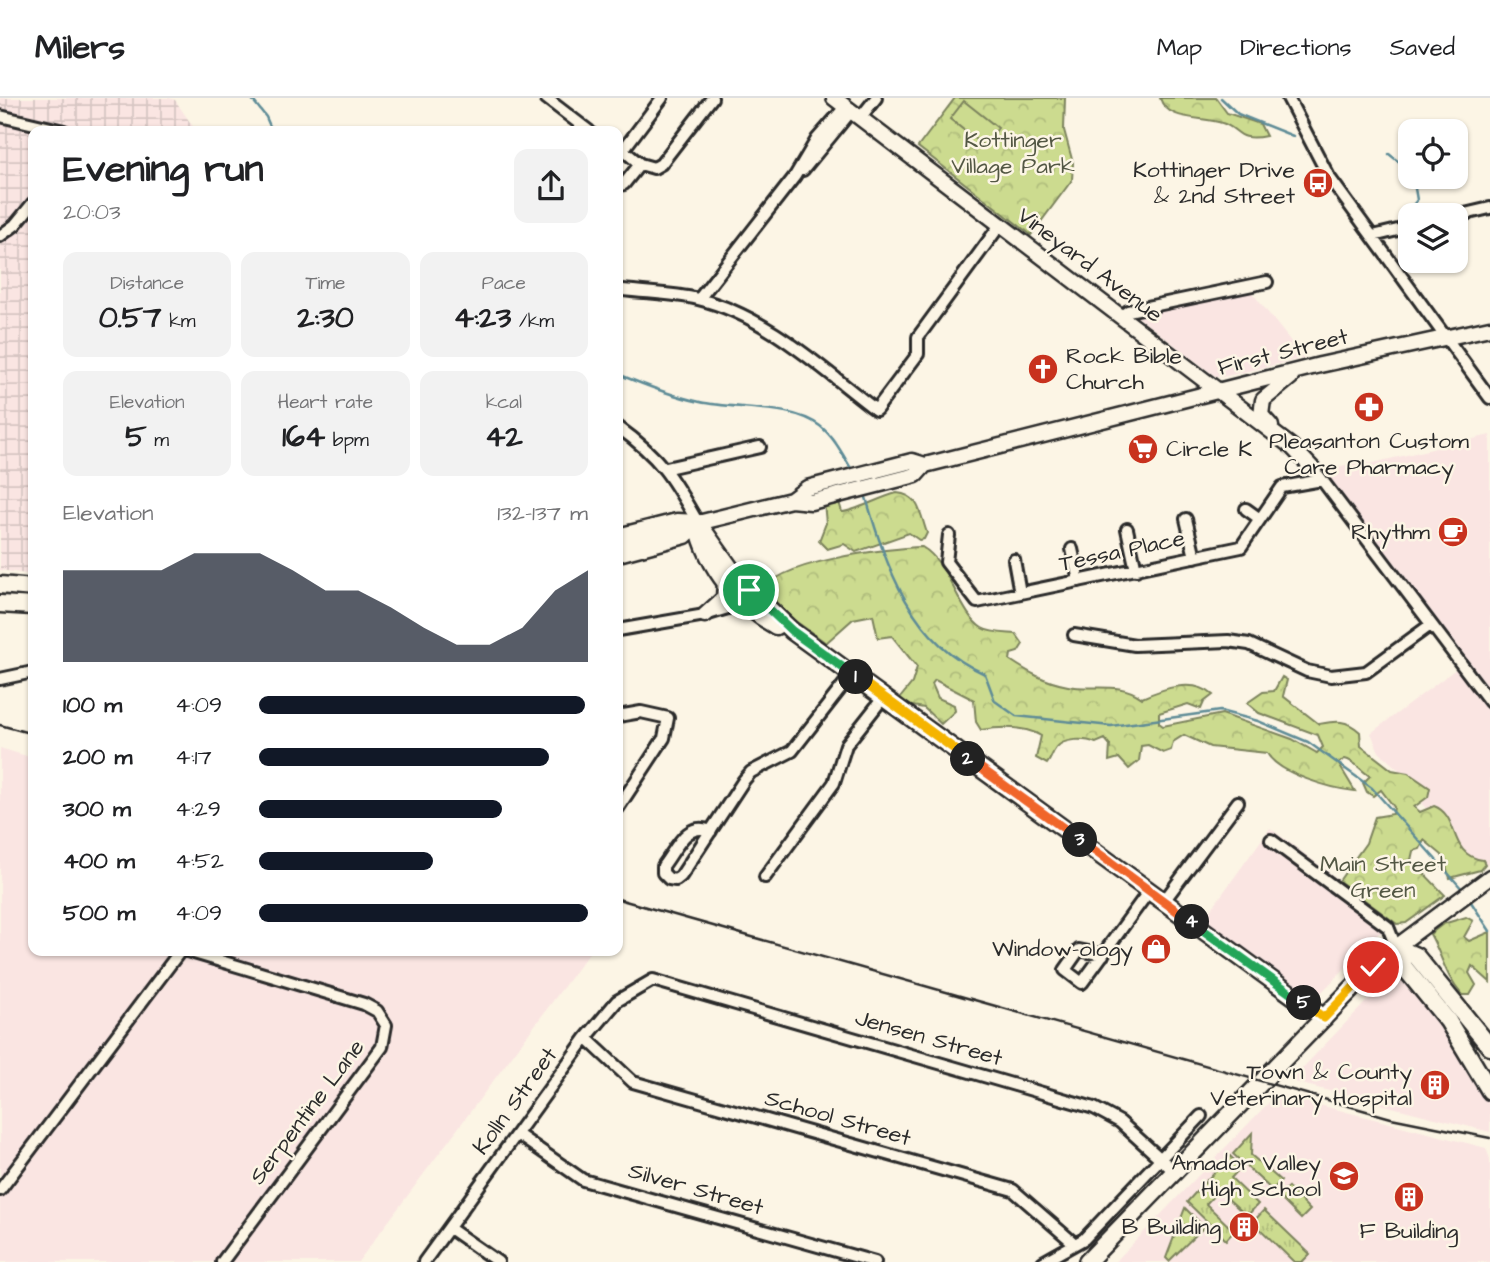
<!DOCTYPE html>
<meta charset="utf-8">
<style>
body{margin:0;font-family:"Architects Daughter",sans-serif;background:#f2f2f2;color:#202124;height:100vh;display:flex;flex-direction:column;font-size:26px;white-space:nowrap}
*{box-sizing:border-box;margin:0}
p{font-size:23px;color:#757577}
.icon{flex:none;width:38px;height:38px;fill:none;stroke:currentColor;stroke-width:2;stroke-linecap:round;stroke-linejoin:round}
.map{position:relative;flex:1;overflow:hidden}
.panel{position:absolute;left:28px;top:28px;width:595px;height:830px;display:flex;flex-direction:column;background:#fff;border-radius:14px;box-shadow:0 2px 5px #0004}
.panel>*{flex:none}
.controls{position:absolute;left:1398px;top:21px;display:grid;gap:14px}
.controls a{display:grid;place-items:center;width:70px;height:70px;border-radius:14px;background:#fff;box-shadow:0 2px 5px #0004;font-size:35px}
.pin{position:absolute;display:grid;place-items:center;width:60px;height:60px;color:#fff;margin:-30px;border:4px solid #fff;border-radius:50%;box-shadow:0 2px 7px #0007}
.km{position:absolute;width:35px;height:35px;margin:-18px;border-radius:50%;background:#222;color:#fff;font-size:19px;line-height:35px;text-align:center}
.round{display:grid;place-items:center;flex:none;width:74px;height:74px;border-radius:14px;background:#f2f2f2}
.overview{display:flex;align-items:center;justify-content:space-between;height:119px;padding:0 35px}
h1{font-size:38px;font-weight:700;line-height:52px}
.stats{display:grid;grid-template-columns:repeat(3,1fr);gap:10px;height:119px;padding:7px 35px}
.stats div{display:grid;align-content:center;border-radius:14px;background:#f2f2f2;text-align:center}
.stats b{font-size:30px;font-weight:700}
.stats small{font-size:19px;font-weight:400}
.stats p{font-size:19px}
.chart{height:196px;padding:14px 35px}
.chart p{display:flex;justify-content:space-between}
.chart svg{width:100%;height:126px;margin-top:7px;fill:#111827;opacity:.7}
ul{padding:0 35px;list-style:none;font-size:23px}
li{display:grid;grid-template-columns:112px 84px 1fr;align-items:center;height:52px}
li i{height:18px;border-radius:9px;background:#111827}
header{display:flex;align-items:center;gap:42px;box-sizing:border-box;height:98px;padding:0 35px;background:#fff;border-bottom:2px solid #e0e0e0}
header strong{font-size:33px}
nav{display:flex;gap:38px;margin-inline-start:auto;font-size:24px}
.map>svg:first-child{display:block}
</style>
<header>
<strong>Milers</strong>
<nav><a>Map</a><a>Directions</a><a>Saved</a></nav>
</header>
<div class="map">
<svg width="1490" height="1164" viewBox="0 0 1490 1164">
<defs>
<pattern id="industrial-grid" width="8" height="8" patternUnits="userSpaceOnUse" patternTransform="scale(1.75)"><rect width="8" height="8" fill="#fae5e2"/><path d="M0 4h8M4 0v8" fill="none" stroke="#d6c5c2"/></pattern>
<pattern id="grass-tufts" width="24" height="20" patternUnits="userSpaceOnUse" patternTransform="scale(1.75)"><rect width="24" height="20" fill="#ccdb8f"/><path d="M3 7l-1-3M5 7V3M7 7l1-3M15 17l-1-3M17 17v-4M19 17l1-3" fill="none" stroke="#afbc7c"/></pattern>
<pattern id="forest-crowns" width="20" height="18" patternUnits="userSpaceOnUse" patternTransform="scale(1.75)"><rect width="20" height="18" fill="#ccdb8f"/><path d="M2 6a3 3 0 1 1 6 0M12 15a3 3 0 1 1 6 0" fill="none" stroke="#afbc7c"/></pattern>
</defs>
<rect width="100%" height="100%" fill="#fcf5e5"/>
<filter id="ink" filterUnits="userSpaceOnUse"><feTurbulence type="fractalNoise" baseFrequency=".0143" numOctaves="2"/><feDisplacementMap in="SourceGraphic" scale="14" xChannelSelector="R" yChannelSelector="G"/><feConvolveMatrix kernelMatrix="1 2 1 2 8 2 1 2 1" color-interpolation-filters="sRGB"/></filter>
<g filter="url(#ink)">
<path fill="#fae5e2" d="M1250,192L1304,260L1222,279L1215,278L1135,217Z
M1490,337V591L1324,372L1367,362L1369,366Z
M1457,570L1490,614V764L1478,772L1413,695L1412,684L1379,654L1371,635Z
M0,650L33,660V852H591L358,1164H0Z
M1270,730L1397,826L1378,836L1319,897L1309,898L1297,892L1202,824Z
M1404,879L1474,969L1490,1009V1034L1290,983L1387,882Z
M1277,996L1486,1050L1490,1061V1164H1115Z"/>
<path fill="url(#industrial-grid)" d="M0,0H169L175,2L196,33H33V477L0,472Z"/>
<path fill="url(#grass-tufts)" stroke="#7c835d" stroke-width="2" d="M1252,1035L1251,1057L1281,1083L1272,1092L1233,1056Z
M1230,1058L1241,1069L1231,1080L1258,1106L1247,1118L1207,1082Z
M1205,1084L1216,1095L1206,1106L1234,1133L1226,1142L1187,1104Z
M1288,1089L1310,1112L1301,1121L1278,1098Z
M1185,1110L1204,1129L1169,1163L1166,1160Z
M1264,1112L1310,1156L1302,1164H1294L1253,1124Z"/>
<path fill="url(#forest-crowns)" stroke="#7c835d" stroke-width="2" d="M955,0H1065L1064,32L1073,65L1072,82L1031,137L918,49Z
M1160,0H1216L1227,15L1260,26L1266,38C1236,44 1241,31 1222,25C1202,18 1167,24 1160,0Z
M897,395C920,397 920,416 927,435L924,441L919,442L909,435L856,454L844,446L827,451L819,443L826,425L824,405L839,404L842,414C854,414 880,399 897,395Z
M922,449C950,465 959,516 982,530C990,535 1006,535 1016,536L1023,546L1018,554L1011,556L1010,562C1028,574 1045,584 1068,588C1094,593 1119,583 1142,600C1162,591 1193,579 1213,597L1204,604L1201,611L1188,606L1159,615V625L1163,628L1222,616L1292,641L1317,655L1323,649L1318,637L1259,615L1247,605L1263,594L1274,593L1282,579L1287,582L1283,598L1319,626C1336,623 1346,621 1360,634L1361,648L1392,672L1408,675L1430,690L1428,699L1414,709L1420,714L1434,708C1461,718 1447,757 1483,762L1485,766L1480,772L1450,780L1442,757L1424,742L1420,751L1413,753L1411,762L1445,797L1406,825L1397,826L1339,783L1366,745L1375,719L1393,716L1394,709L1381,692L1373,698L1367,694L1363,685L1370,678C1361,673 1355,663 1345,661L1338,665L1355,693C1333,691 1278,676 1267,655L1210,649L1184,637L1173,644L1171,652L1163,655L1148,647L1141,648L1139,663L1129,671L1119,660L1109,663L1110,647L1105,641L1096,645C1085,640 1063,640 1056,650C1052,655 1051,661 1047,666L1036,660L1041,638C1025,628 1000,629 981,632L976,624L974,602L935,582L932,586L938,600L954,607L955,613L941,626L924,610L900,606V600L912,585L917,569L892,538L878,540L873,517L853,521L826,545C803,527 782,517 763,495C773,463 891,450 922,449Z
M1466,819L1473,823L1464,839L1469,843L1490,834V884L1472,868L1469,875L1476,887L1470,897H1462C1445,878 1442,857 1430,836L1443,826Z"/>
<path fill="#ccdb8f" stroke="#7c835d" stroke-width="2" d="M964,3L998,30L984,48L950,21Z"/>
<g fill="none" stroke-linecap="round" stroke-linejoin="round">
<path stroke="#5e8c97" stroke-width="2.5" d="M251,0L266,19L272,33
M1221,0L1238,16L1293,38
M1389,56L1410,73
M1410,111L1417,102L1413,79
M618,276C644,287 672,298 700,304C736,312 792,306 820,328C834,339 843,357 852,372
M865,396C886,469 911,544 985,576L995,603L1016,618L1111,628L1220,613L1258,623L1308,644L1372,690L1463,792
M1469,801L1490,833"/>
<g stroke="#2b2b2b" stroke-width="16">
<path id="minor" d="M546,0L589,33
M1288,0L1329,79L1490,300
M0,18L64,33
M860,20L876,0
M623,52L640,66L654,70L661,66L712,0
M618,54L623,52L662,0
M803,72L848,17
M618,88L624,86L640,66
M1456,118L1490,110
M0,138L15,127L33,105
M1373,138L1410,129
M623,192C647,195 674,195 698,201C766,217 822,271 876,312L918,256V239L1000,127
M699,201L795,78L817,41L845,9
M1121,218L1128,213L1267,184
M618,329C661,360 672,379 698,425
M667,370L760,349
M1319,378L1490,604
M1246,411L1260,421
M1186,421L1195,459
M1127,431L1136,472
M949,437L946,464L977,504L1241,449L1282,389L1322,382
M1072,451L1079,483
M1014,462L1020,495
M618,532L705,517L744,505
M1074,537L1135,547L1228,543L1249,546L1307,573L1331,578L1366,574L1429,528
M0,581L33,574
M618,618L641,614L668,620L664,640L618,710
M711,733C686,723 677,750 663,768V775L669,781L676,782L681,778L744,682L751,674L792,653L852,576
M1271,742L1388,829L1396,849
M765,779L834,685L846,647L883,600
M1164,803L1238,704
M184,852L364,906L377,913L386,927L382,949L222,1164
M1103,857L1079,852L1065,872L1082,885L1149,793
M586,940L633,984L1013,1092L1075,1146
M517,1036L583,1082L875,1164
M0,1092L181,852
M449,1130L498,1164
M424,1164L586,940L617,903L653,882L1094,1010L1120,1024L1175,1074
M1043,1164L1084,1141L1201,1018"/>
</g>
<g stroke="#2b2b2b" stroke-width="19">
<path id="tertiary" d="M834,0L1292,349L1314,372
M1271,328L1261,317L1263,302L1291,279
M791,402L807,390L912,363L925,367L1320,267L1490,230
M698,425L791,402L811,404L916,377L925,367
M705,517L724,500L725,485
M1396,849L1490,779"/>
</g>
<g stroke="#2b2b2b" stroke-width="21">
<path id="secondary" d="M698,427C708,471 738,506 776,528
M618,439L677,424L698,425L737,480L792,533L1324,920
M618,455L685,437L698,425
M0,487L33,490
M0,506L33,508
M1396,849L1404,869L1448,923L1490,993
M1396,849L1416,858L1490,949
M1087,1164L1373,869L1396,849"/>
</g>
<use href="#minor" stroke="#fcf5e5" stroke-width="10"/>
<use href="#tertiary" stroke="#fcf5e5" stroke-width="14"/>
<use href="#secondary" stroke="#fcf5e5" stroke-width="16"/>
<path stroke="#2b2b2b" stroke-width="2.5" d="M0,627L33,636
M618,801L1391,1020L1490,1040"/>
</g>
</g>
<g fill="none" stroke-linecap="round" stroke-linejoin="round" filter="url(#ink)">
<g stroke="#fff" stroke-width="14">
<path id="split-1" d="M749,492L792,533L856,579"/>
</g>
<g stroke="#fff" stroke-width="14">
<path id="split-2" d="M856,579L968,661"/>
</g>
<g stroke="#fff" stroke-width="14">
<path id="split-3" d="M968,661L1080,742"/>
</g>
<g stroke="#fff" stroke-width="14">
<path id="split-4" d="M1080,742L1192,824"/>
</g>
<g stroke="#fff" stroke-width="14">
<path id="split-5" d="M1192,824L1304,905"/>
</g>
<g stroke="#fff" stroke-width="14">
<path id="split-6" d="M1304,905L1324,920L1373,869"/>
</g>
<use href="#split-1" stroke="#22a559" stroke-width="9"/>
<use href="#split-2" stroke="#f5b400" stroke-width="9"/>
<use href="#split-3" stroke="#f0652b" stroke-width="9"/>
<use href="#split-4" stroke="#f0652b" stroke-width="9"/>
<use href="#split-5" stroke="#22a559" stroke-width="9"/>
<use href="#split-6" stroke="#f5b400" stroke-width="9"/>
</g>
<defs>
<g id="bus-disc" transform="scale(1.575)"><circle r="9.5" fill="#c8321e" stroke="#fcf5e5"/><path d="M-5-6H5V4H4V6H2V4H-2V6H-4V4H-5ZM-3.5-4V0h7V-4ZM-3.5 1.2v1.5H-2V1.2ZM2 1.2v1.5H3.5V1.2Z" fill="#fff"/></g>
<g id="church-disc" transform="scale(1.575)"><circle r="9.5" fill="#c8321e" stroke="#fcf5e5"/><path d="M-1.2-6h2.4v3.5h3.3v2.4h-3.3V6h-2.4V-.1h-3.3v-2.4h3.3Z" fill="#fff"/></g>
<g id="pharmacy-disc" transform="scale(1.575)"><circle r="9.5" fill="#c8321e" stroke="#fcf5e5"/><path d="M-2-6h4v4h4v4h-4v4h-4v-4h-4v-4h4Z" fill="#fff"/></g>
<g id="supermarket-disc" transform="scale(1.575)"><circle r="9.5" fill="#c8321e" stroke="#fcf5e5"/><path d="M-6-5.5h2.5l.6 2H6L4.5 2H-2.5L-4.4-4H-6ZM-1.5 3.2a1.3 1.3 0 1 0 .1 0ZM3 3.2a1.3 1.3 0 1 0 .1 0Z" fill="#fff"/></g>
<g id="cafe-disc" transform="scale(1.575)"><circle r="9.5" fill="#c8321e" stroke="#fcf5e5"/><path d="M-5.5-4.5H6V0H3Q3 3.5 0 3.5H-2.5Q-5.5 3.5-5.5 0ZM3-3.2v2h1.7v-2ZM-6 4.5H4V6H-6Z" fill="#fff"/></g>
<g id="shop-disc" transform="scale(1.575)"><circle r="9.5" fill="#c8321e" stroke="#fcf5e5"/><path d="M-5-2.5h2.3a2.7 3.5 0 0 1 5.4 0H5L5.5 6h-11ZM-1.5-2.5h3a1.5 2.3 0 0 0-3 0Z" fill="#fff"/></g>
<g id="building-disc" transform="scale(1.575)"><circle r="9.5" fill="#c8321e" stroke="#fcf5e5"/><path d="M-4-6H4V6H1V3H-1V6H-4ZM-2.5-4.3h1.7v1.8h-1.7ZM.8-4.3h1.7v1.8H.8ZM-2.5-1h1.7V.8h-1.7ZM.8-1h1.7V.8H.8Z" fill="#fff"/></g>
<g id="school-disc" transform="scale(1.575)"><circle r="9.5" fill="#c8321e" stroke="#fcf5e5"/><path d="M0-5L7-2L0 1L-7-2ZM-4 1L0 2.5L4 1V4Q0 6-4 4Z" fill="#fff"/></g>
</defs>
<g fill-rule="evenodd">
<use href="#bus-disc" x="1318" y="85"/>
<use href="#church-disc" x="1043" y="271"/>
<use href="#pharmacy-disc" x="1369" y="309"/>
<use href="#supermarket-disc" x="1143" y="351"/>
<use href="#cafe-disc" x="1453" y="434"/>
<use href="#shop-disc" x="1156" y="851"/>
<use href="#building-disc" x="1435" y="987"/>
<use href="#school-disc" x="1344" y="1078"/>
<use href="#building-disc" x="1409" y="1099"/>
<use href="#building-disc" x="1244" y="1129"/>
</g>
<g text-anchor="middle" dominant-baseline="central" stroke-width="5" stroke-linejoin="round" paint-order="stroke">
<g font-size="23" fill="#535744" stroke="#fcf5e5">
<text x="1013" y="42">Kottinger<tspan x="1013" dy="26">Village Park</tspan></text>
<text x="1383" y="766">Main Street<tspan x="1383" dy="26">Green</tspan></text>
</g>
<g font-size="23" fill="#2b2b2b" stroke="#fcf5e5" text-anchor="end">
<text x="1295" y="72">Kottinger Drive<tspan x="1295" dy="26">&amp; 2nd Street</tspan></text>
<text x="1066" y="258" text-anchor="start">Rock Bible<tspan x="1066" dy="26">Church</tspan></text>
<text x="1369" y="343" text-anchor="middle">Pleasanton Custom<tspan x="1369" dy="26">Care Pharmacy</tspan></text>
<text x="1166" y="351" text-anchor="start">Circle K</text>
<text x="1430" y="434">Rhythm</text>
<text x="1133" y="851">Window-ology</text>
<text x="1412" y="974">Town &amp; County<tspan x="1412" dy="26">Veterinary Hospital</tspan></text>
<text x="1321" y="1065">Amador Valley<tspan x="1321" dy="26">High School</tspan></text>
<text x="1221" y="1129">B Building</text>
<text x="1409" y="1133" text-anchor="middle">F Building</text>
</g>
<g font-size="23" fill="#2b2b2b" stroke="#fcf5e5">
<text transform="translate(1090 167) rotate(37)">Vineyard Avenue</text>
<text transform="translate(1283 254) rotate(-14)">First Street</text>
<text transform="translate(1122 453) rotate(-12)">Tessa Place</text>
<text transform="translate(929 940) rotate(16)">Jensen Street</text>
<text transform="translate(515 1003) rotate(-54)">Kolln Street</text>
<text transform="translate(307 1014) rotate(-53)">Serpentine Lane</text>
<text transform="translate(838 1020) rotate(16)">School Street</text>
<text transform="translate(696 1091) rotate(16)">Silver Street</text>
</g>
</g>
</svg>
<div class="controls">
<a><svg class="icon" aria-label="locate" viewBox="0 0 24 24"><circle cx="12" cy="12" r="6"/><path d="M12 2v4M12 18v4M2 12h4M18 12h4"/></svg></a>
<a><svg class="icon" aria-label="layers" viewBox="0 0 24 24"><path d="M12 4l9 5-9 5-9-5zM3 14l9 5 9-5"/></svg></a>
</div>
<div class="pin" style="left:749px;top:492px;background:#1e9e55"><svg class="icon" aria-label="arrive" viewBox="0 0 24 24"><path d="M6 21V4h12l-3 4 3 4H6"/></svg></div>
<div class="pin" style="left:1373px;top:869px;background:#d93025"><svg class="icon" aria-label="check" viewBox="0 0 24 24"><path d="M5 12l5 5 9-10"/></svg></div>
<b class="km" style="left:856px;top:579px">1</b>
<b class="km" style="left:968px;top:661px">2</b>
<b class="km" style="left:1080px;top:742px">3</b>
<b class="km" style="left:1192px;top:824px">4</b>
<b class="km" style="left:1304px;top:905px">5</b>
<section class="panel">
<div class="overview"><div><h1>Evening run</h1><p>20:03</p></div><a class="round"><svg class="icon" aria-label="share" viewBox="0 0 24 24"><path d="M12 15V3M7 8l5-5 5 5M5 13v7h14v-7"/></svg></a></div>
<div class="stats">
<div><p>Distance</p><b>0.57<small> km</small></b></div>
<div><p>Time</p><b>2:30</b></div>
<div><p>Pace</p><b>4:23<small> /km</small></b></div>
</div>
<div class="stats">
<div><p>Elevation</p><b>5<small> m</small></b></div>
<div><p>Heart rate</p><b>164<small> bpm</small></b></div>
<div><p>kcal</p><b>42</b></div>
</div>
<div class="chart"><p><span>Elevation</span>132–137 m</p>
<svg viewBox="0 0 160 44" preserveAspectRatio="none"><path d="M0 44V12L10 12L20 12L30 12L40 6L50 6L60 6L70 12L80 19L90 19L100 25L110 32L120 38L130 38L140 32L150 19L160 12V44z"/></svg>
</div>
<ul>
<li><b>100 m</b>4:09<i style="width:99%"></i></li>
<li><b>200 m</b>4:17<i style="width:88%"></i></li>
<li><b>300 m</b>4:29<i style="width:74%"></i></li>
<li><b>400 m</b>4:52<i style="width:53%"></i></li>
<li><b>500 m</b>4:09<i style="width:100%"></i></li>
</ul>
</section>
</div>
